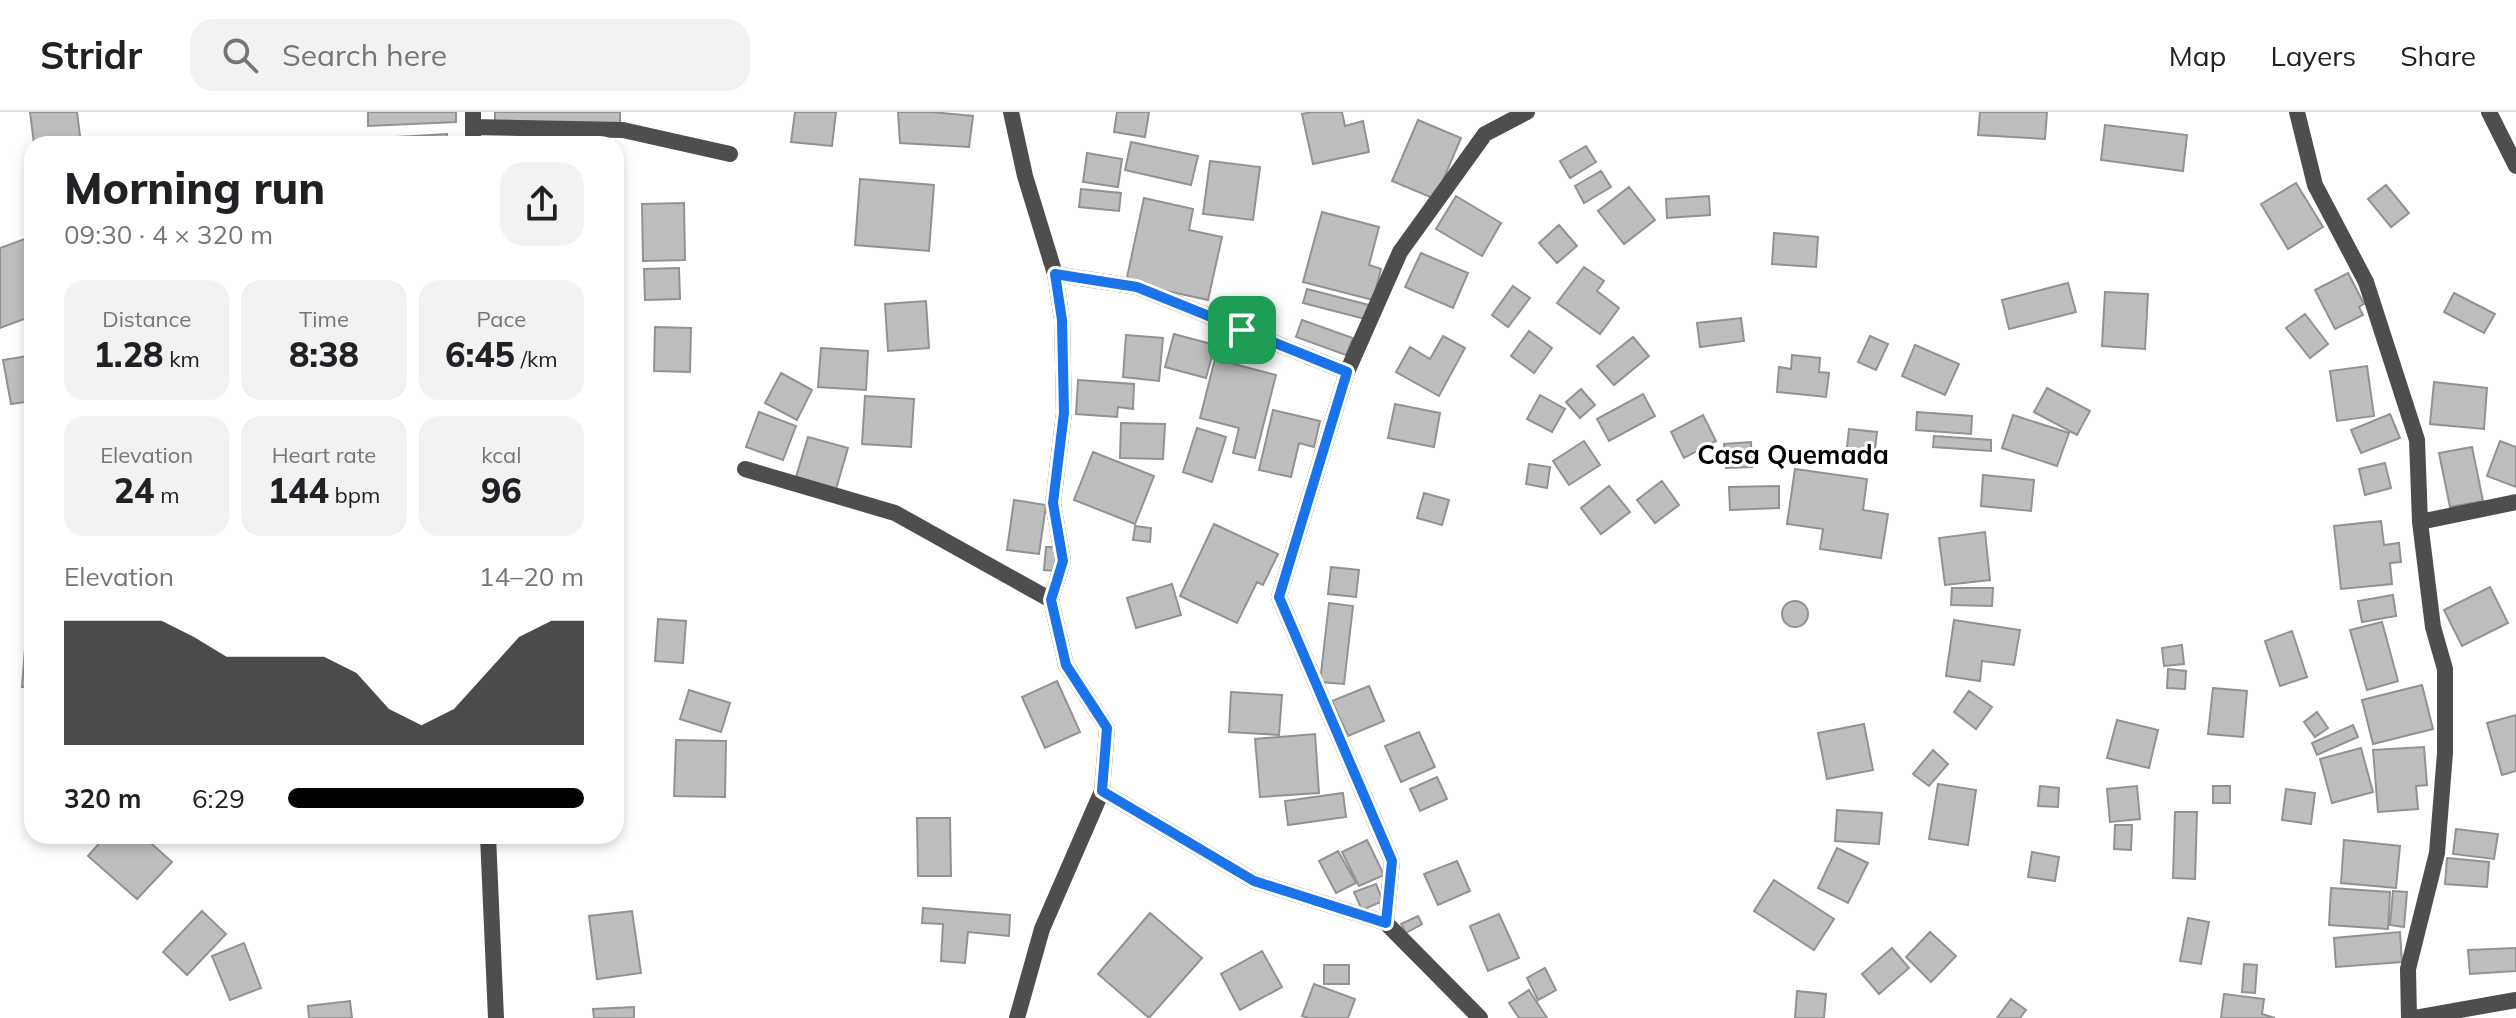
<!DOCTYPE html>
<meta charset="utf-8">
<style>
body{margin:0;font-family:Mulish,sans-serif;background:#f2f2f2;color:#202124;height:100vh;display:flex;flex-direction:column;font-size:30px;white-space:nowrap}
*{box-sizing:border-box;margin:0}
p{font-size:26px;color:#757577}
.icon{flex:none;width:44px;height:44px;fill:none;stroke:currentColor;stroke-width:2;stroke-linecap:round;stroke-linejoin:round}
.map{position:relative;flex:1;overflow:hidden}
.sheet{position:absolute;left:24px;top:24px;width:600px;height:708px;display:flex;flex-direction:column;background:#fff;border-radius:24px;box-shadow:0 4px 12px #0003}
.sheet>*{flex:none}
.pin{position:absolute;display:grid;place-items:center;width:68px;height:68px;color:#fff;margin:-34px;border-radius:16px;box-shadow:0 4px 12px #0006}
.round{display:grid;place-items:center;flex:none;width:84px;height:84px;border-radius:24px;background:#f2f2f2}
.overview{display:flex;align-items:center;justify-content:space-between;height:136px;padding:0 40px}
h1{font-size:44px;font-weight:800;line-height:60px}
.figures{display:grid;grid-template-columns:repeat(3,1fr);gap:12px;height:136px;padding:8px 40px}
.figures div{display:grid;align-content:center;border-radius:20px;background:#f2f2f2;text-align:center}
.figures b{font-size:34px;font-weight:800}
.figures small{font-size:22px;font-weight:400}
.figures p{font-size:22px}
.chart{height:224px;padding:16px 40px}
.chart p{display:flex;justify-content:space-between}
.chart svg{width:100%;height:144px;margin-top:8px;fill:#000;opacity:.7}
ul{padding:0 40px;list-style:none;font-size:26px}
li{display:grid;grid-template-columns:128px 96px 1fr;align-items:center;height:60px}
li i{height:20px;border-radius:10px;background:#000}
header{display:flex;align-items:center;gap:48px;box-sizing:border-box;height:112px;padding:0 40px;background:#fff;border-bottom:2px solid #e0e0e0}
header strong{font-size:38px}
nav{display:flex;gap:44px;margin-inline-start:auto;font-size:28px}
.search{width:560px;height:72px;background:#f2f2f2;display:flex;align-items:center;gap:20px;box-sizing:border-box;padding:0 28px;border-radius:24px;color:#757577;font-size:30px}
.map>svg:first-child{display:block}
</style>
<header>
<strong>Stridr</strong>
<div class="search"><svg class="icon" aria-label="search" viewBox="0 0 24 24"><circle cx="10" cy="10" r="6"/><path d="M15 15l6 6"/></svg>Search here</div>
<nav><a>Map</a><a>Layers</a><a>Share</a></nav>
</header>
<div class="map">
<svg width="2516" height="906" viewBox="0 0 2516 906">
<rect width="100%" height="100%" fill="#fff"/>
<path fill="#bebebe" stroke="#929292" stroke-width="2" d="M30,0H77L81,32H34Z
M368,0H456V10L368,14Z
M495,0H620V13L495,10Z
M795,0H836L832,34L791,30Z
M898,0H932L973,4L969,35L900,31Z
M1117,0H1149L1145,25L1114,20Z
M1311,0H1342L1345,14L1363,9L1369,40L1313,52L1302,2Z
M1980,0H2047L2045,27L1978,23Z
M1418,8L1461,26L1435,87L1392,69Z
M2105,13L2187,23L2183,59L2101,48Z
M447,22V32H380V26Z
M1131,30L1198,44L1191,73L1125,58Z
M1586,34L1596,50L1570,66L1560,49Z
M1087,41L1122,47L1118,75L1083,70Z
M1210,49L1260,55L1253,108L1203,102Z
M1601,59L1611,75L1584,91L1575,74Z
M860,67L934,73L929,139L855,133Z
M2296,71L2323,115L2288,137L2261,92Z
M2386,73L2409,101L2391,115L2368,87Z
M1629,75L1655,108L1624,132L1598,99Z
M1081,77L1121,81L1119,99L1079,95Z
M1456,84L1501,111L1482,144L1436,117Z
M1709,84L1710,103L1667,106L1666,87Z
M1144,86L1193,97L1189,118L1222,125L1208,188L1126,170Z
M684,91L685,148L643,149L642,92Z
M1322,100L1379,115L1369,153L1381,157L1373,188L1303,170Z
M1559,113L1577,134L1557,151L1539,131Z
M1774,121L1818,125L1816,155L1772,152Z
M30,125L32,131V204L0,216V136Z
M1421,141L1468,161L1453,196L1405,175Z
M1584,155L1604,169L1597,179L1619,196L1600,222L1557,191Z
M679,156L680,187L645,188L644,157Z
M2348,161L2364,192L2359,195L2363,203L2335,217L2315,178Z
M2068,171L2076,200L2009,217L2002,188Z
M1513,174L1530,186L1508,215L1492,203Z
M1307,177L1373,194L1369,208L1303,191Z
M2105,180L2148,182L2145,237L2102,234Z
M2454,181L2495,202L2484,221L2444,200Z
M926,189L929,236L888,239L885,192Z
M2305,202L2328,232L2310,246L2286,216Z
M1741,206L1744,229L1700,235L1697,211Z
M1302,208L1353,226L1346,243L1296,225Z
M655,215L691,216L690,260L654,259Z
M1529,219L1552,236L1534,261L1511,244Z
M1174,222L1215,233L1206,266L1165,255Z
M1126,223L1163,226L1159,269L1123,265Z
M1443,224L1465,236L1439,284L1396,260L1410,235L1430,247Z
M1870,224L1888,232L1876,258L1858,250Z
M1633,225L1649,244L1614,273L1597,254Z
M1915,233L1959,252L1945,283L1902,264Z
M821,236L868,239L866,278L818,275Z
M1792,243L1820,246L1819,260L1829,261L1826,285L1777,280L1779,255L1791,257Z
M28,244L32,267V289L11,292L3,248Z
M1215,247L1276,263L1255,346L1233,341L1239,316L1200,306Z
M2367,254L2374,304L2337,309L2330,259Z
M781,261L812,278L797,308L765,291Z
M1078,268L1134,272L1133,297L1118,295L1117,305L1076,302Z
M2434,270L2487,276L2484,317L2430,312Z
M2047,276L2090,299L2077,323L2034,300Z
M1581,277L1595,293L1580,306L1566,290Z
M1643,282L1655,304L1609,329L1597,307Z
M1540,283L1565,297L1552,320L1527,307Z
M865,284L914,287L911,335L862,332Z
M1395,292L1440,301L1434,335L1388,326Z
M1273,298L1320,309L1314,335L1299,331L1291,365L1259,358Z
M759,300L796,314L783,348L746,335Z
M1917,300L1972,304L1971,322L1916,318Z
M2390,302L2400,326L2361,341L2351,318Z
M1703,303L1716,329L1684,346L1671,320Z
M2013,303L2069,321L2057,354L2002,336Z
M1121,311L1165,312L1163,347L1120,346Z
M1197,316L1226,325L1212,370L1183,360Z
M1849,317L1877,320L1874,346L1846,344Z
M1934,324L1991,328V339L1933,335Z
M808,325L848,336L836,377L796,365Z
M1584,329L1600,353L1569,373L1553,349Z
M2500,329L2516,335V375L2487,364Z
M1751,330L1752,355L1726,356L1724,332Z
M2472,335L2483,389L2450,395L2439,341Z
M1093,340L1154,364L1135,412L1074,388Z
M2385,351L2391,376L2365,383L2359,357Z
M1529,352L1550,355L1547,376L1526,372Z
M1795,357L1867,367L1863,398L1888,402L1881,446L1820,437L1823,417L1787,412Z
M1983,363L2034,368L2031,399L1981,394Z
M1662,369L1679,393L1655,411L1637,388Z
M1609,374L1630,400L1601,422L1581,396Z
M1779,374V396L1730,398L1729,375Z
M1424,381L1449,388L1442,413L1417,406Z
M1014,388L1046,393L1039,442L1007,438Z
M29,390H32V452H28Z
M2381,409L2384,433L2399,431L2401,450L2390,451L2392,472L2341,477L2334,414Z
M1214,412L1278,442L1263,473L1257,470L1237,511L1180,484Z
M1135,414L1151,416L1150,430L1133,428Z
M1985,420L1990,468L1945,473L1939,426Z
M1046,435H1056L1055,459L1044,458Z
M1331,455L1359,458L1356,485L1328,482Z
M1172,472L1181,503L1136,516L1127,486Z
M2490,475L2508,511L2462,534L2444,498Z
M1952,476H1993L1992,494L1951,493Z
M2393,483L2396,504L2362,510L2358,489Z
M1782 502a13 13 0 1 1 26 0a13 13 0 1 1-26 0Z
M1329,491L1353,494L1344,572L1320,570Z
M658,507L686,509L683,551L655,549Z
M1954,508L2020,518L2014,553L1982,549L1980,569L1946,564Z
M2382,510L2398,569L2367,578L2350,518Z
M2292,519L2307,565L2280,574L2265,529Z
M26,524L32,525V575H22Z
M2182,533L2184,552L2164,554L2162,536Z
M2168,557L2186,559L2185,577L2167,576Z
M1057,569L1080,620L1045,636L1022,585Z
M2422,573L2433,617L2373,632L2362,588Z
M1369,574L1384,609L1348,624L1332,589Z
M2213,576L2247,579L2243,625L2208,622Z
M689,578L730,591L721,620L680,607Z
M1969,579L1992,595L1976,617L1954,600Z
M1231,580L1282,583L1279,623L1229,620Z
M2317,600L2328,616L2315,625L2304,610Z
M2516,603V659L2502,663L2487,611Z
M2117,608L2158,618L2149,656L2107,646Z
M1864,612L1873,658L1827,667L1818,621Z
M2353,613L2358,625L2317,643L2312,631Z
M1419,620L1435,655L1401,670L1385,634Z
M1315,622L1319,681L1260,685L1255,627Z
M676,628L726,629L725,685L674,684Z
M2424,635L2427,673L2416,674L2418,697L2378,700L2373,638Z
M2361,636L2373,680L2332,691L2320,647Z
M1933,638L1948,652L1929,674L1913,662Z
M1437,665L1447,687L1420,699L1410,677Z
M1938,672L1976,678L1968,733L1929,727Z
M2040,674L2059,676L2058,695L2038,694Z
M2137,674L2140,707L2110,710L2107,677Z
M2213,674H2230V691H2213Z
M2286,677L2315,681L2311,712L2282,708Z
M1343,681L1346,705L1288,713L1285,689Z
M1837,698L1882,701L1879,732L1835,729Z
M2175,700H2197L2195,767L2173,766Z
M917,706H950L951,764H918Z
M2115,713H2132L2131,738L2114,737Z
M2456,717L2498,722L2494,747L2453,742Z
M106,724H143L172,750L137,787L88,744Z
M1367,728L1384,763L1359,774L1342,740Z
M2344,728L2400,734L2396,776L2341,771Z
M1837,736L1868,751L1848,791L1818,776Z
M1338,739L1356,771L1336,781L1319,749Z
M2032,740L2059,745L2055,769L2028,765Z
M2447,746L2489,750L2487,775L2445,772Z
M1457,749L1470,779L1438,793L1424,762Z
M1774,768L1834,807L1814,838L1754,799Z
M1376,772L1383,789L1362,798L1354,780Z
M2331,776L2390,780L2388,817L2329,813Z
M2393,779L2407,780L2404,815L2390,813Z
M923,796L1010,803L1009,824L968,820L965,851L941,849L943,812L922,811Z
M202,799L226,822L187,863L163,840Z
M632,799L641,861L597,867L589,804Z
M1150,801L1202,846L1149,906L1098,862Z
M1499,802L1519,846L1488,859L1470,814Z
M1418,804L1422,812L1406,821L1401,812Z
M2188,806L2209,810L2201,852L2180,849Z
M1930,820L1956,844L1931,870L1906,845Z
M2400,820L2402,850L2336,855L2334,826Z
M244,831L261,876L230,888L212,844Z
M1892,836L1909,856L1879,882L1862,862Z
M2516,836V859L2470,862L2468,838Z
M1262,839L1282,875L1240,898L1221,862Z
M2244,852L2257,853L2255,881L2242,880Z
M1324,853H1349V872H1324Z
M1545,856L1556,878L1538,888L1527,866Z
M1314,872L1355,887L1348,906H1309L1302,904Z
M1529,878L1547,906H1519L1509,891Z
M1797,879L1826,882L1824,906H1795Z
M2224,882L2264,887L2262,902L2275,906H2221Z
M2011,887L2026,898L2020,906H1997Z
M350,889L352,906H309L308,894Z
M634,895V906H594L593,897Z"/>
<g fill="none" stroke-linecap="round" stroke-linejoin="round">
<path stroke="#4e4e4e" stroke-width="16" d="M1011,0L1025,64L1055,162L1062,208L1064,301L1053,391L1063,449L1051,488L1066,553L1107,616L1102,679L1042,817L1017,906
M2297,0L2315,73L2366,170L2417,328L2420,410L2433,515L2445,557V641L2437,741L2408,857L2409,906
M2489,0L2516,54
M473,15L623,18L730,42
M473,32V0
M1055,162L1137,175L1347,260L1279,485L1392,749L1386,811
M1347,260L1400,140L1485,22L1527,0
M745,357L895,401L1051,488
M2420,410L2516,390
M1102,679L1254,769L1386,811L1480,906
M488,724L496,906
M2415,906L2516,888"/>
</g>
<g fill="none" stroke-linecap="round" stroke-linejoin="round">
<g stroke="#fff" stroke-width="16">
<path id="route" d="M1055,162L1137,175L1347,260L1279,485L1392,749L1386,811L1254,769L1102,679L1107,616L1066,553L1051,488L1063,449L1053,391L1064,301L1062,208Z"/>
</g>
<use href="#route" stroke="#1a73e8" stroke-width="10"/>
</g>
<g text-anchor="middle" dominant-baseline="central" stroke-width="6" stroke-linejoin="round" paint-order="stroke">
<g font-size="26" font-weight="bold" fill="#000" stroke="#fff">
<text x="1793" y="342">Casa Quemada</text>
</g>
</g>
</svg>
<div class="pin" style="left:1242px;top:218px;background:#1e9e55"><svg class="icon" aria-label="arrive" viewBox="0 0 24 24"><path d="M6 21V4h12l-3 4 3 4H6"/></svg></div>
<section class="sheet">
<div class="overview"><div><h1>Morning run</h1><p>09:30 · 4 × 320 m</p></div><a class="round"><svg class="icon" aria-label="share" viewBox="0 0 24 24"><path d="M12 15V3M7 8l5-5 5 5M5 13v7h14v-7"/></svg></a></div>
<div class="figures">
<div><p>Distance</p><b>1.28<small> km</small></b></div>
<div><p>Time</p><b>8:38</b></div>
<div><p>Pace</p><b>6:45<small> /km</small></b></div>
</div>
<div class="figures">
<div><p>Elevation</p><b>24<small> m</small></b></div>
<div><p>Heart rate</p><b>144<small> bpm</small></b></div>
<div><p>kcal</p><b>96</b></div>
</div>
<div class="chart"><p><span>Elevation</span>14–20 m</p>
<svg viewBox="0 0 160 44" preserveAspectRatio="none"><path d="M0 44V6L10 6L20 6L30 6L40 11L50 17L60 17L70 17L80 17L90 22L100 33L110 38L120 33L130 22L140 11L150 6L160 6V44z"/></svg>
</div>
<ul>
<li><b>320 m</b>6:29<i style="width:100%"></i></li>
</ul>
</section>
</div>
